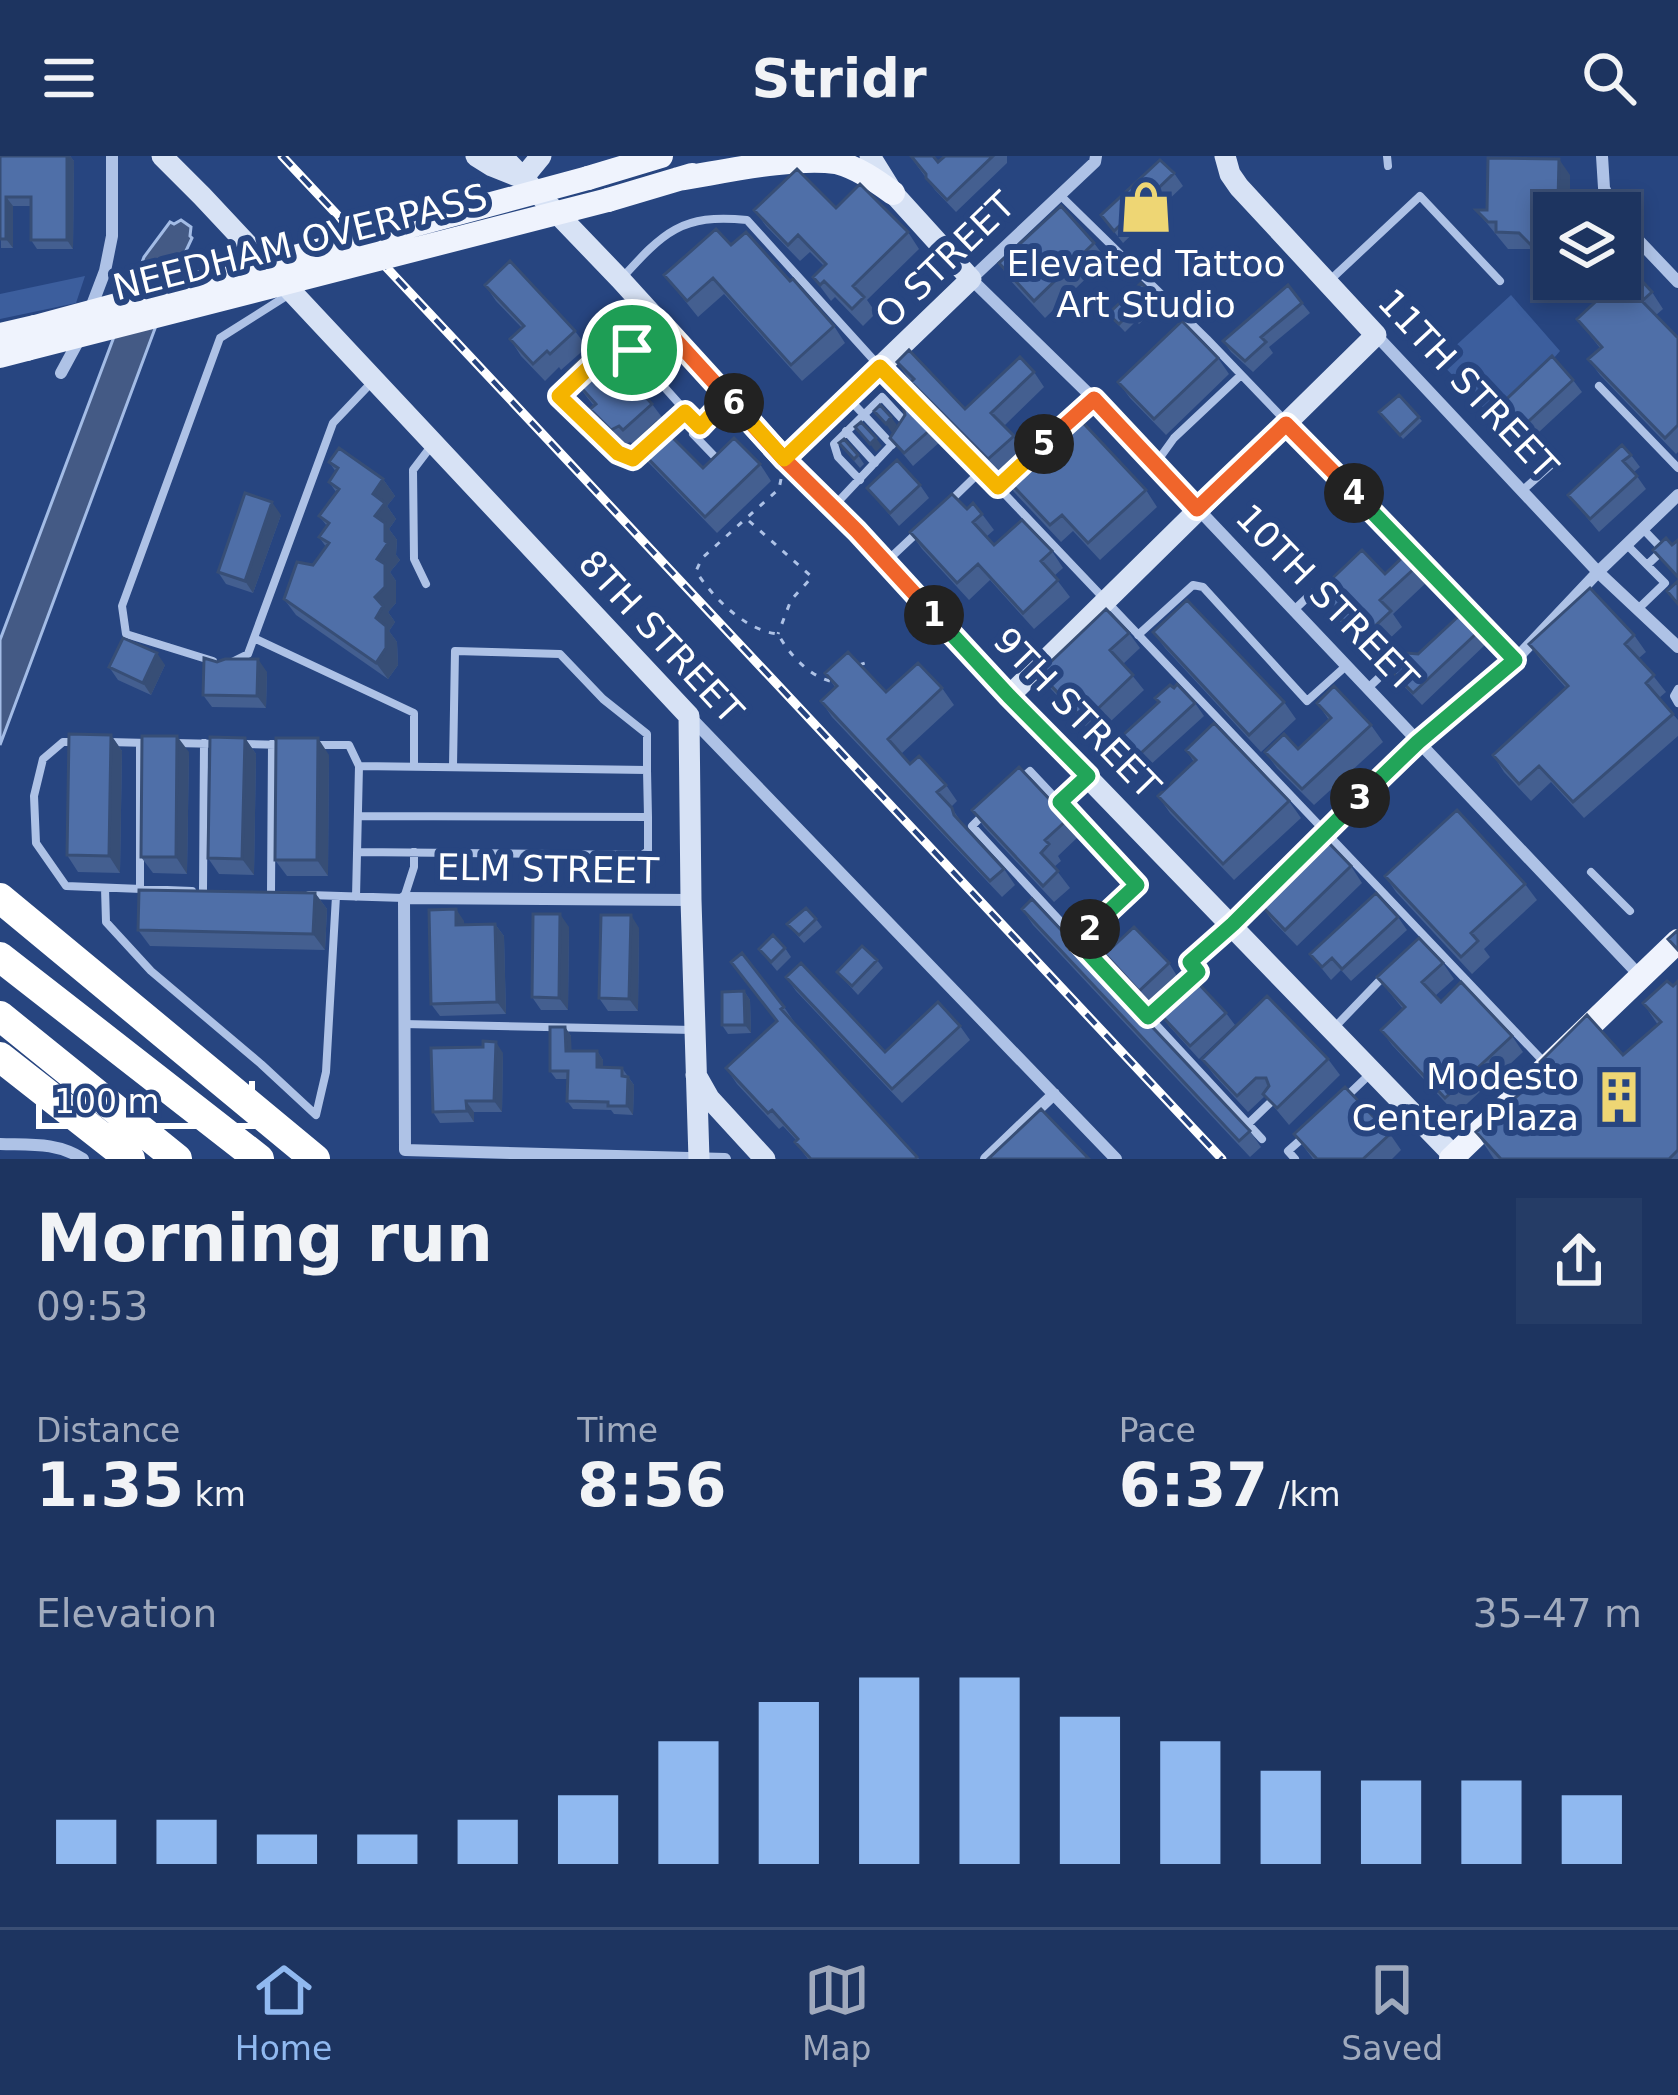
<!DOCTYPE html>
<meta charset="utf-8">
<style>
body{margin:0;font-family:"DejaVu Sans",sans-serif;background:#253c66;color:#f1f3f6;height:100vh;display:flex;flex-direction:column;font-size:45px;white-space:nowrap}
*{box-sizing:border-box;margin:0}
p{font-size:39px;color:#a0aabd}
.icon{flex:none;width:66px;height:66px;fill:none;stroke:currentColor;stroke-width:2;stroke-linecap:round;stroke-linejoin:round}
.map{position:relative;height:1003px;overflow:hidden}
.details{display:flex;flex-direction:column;background:#1d3460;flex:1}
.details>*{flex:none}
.buttons{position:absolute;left:1533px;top:36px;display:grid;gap:24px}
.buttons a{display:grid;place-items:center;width:108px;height:108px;border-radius:0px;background:#1d3460;box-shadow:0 6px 18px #0003,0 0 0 3px #3b4f75;font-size:60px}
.scale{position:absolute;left:36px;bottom:30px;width:219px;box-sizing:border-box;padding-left:12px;border:6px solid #fff;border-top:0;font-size:33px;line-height:42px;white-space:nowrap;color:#fff;-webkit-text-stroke:9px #274580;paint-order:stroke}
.pin{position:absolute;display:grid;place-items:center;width:102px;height:102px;color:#fff;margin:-51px;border:6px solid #fff;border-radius:50%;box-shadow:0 3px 12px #0007}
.km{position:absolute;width:60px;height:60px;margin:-30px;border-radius:50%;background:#222;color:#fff;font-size:33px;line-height:60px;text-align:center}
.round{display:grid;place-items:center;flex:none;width:126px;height:126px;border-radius:0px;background:#253c66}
.head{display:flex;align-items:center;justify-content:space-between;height:204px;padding:0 36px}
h1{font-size:66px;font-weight:700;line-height:90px}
.stats{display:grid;grid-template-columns:repeat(3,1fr);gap:18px;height:204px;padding:12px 36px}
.stats div{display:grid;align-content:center}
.stats b{font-size:60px;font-weight:700}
.stats small{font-size:33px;font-weight:400}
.stats p{font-size:33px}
.chart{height:336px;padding:24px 36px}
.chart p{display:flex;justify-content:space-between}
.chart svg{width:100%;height:216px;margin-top:12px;stroke:#90b9f0;stroke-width:6}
header{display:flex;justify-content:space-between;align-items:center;height:156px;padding:0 36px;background:#1d3460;font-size:54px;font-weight:700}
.dock{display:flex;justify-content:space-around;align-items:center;height:168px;border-top:3px solid #3b4f75;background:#1d3460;font-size:33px;color:#a0aabd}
.dock a{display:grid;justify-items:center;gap:6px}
.dock .active{color:#90b9f0}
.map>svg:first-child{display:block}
</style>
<header><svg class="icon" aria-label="menu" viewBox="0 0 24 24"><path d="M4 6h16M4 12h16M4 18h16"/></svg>Stridr<svg class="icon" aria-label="search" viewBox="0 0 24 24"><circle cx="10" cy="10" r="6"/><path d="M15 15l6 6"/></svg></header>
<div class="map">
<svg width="1678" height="1003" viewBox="0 0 1678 1003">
<rect width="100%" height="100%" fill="#274580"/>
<path fill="#3c5e9d" d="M85,120L76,147L0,163V138Z
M1511,139L1560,195L1547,210L1491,260L1439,205Z"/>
<path fill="#445a85" stroke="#a3bce6" stroke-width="3" d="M181,64L191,71L190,80L192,82L176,116L0,589V484L144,101L170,66L174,68Z"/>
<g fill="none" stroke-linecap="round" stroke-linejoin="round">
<path stroke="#aec2e6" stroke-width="3" stroke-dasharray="6 9" stroke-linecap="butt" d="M781,323L779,333L702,402L696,415C712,441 746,475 778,478C789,498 808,519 830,525
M749,365L812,421L791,444L778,478
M859,509L871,505"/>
<path stroke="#aec2e6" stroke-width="8" d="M1387,0L1388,10
M1061,40L1207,183L1515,504
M622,122C663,77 681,57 747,64L880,211L998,331L1543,905
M1328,126L1420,40L1500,125
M656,172L631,194L700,271
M598,203L619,183L631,194
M578,222L559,240L618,297L633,303L645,292
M1599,230L1678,312
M850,244L892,289
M1070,265L1094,243
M846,275L875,307
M660,278L685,256
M719,305L693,278L727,242
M1156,307L1174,282L1241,219
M860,324L838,301L834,288L882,241L904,265L905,270
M1523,334L1551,309
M949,346L982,314
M834,350L898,282
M1643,373L1663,394L1647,409
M1626,388L1665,427L1638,453
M888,404L921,373
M426,428L414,403L413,314L432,289
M1294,454L1312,437
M1138,479L1193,429L1203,431L1307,545L1346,510
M254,482L414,557V609
M213,505L126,478L122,450L220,182L291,137
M232,506L248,498L333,267L372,226
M1368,532L1384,517
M1678,533L1674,540L1678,547
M76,586H63L43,603L34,640L36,687L66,730L192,735
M109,586L148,587
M140,587V733
M175,587L220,588
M241,588L286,589
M313,589H349L359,610L356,741
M359,610L647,614V578L603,543L560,498L455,495L453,610
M1021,623L1030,615L1137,729L1077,785
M1060,647L1085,623
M984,658L972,670L1262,983
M358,660L648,661L647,614
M357,696L642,699L648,695V661
M1591,716L1630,755
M105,732L106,766L151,815L261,908L316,959L326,916L336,740
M203,735L204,587
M271,738L272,588
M309,739L404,742L414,711V696
M1148,861L1198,816L1190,806L1228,773
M403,868L694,874
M1333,873L1384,820
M1347,940L1371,917
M1248,968L1272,945
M1295,1003L1288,995L1306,979"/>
<path stroke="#aec2e6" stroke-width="12" d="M1096,0L1095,6L971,123L1094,243L1642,822
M1602,0L1604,32L1615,57
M1620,65L1678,126
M89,157L105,115L112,80V0
M1376,179L1598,416L1678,491
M61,217L80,182
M692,563L1116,1003
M691,744L404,742L405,994L725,1003
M1233,768L1417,586L1515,504L1598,416L1678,339
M0,988C30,989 57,986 83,1003
M986,1003L1054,938"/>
<path stroke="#d7e2f5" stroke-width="21" d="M162,0L202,40L689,560L691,744L699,1003
M476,0L492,10L517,20
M502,0L620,123L784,303L857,375L1009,540L1454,1000
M523,22L541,0
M784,303L971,123L893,37L870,0
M1009,540L1376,179L1239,31L1230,18L1225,0
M696,919L709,942L765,1003"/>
<path stroke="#eff3fd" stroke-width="24" d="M588,22L661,0
M678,23C723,16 792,0 836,6C858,12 875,24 893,37
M608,44L692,19
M0,179L35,171
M0,200L27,193
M1451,1003L1678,785"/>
<path stroke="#fff" stroke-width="30" d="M0,742L315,1003
M0,801L259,1003
M0,860L177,1003
M0,901L130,1003"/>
<g stroke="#fff" stroke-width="9">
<path id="rail" d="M282,0L1222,1003"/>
</g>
<use href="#rail" stroke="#274580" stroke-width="4.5" stroke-dasharray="14" stroke-linecap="butt"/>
<path stroke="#eff3fd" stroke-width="24" d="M35,171L588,22
M27,193L608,44"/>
</g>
<path fill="#445f90" d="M0,0H70L74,5L73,93H37L31,84V50H13V92H1Z
M910,0L938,6L945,0H1007V7L956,56L935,34Z
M1174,17L1183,30L1123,87L1101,59Z
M1570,19V57H1554V112L1549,107H1543L1531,93H1508L1476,54H1487Z
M836,52L908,76L919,93L867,144L876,157L863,170L835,141L831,145L813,121L824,110L810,96L800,105L766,70L754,54Z
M1094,87L1106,103L1045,162L1010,124L999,107Z
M731,89L790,125L834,170L845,187L802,225L724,138L698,161L664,119Z
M485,129L575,175L587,191L561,214L559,211L545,225L521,200L510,183L522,172L496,145Z
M1652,136L1663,153L1656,159L1678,181V296L1676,298L1600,219L1588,203L1600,192L1577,163Z
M1154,140L1160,148L1139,168L1136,165L1125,176L1108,158Z
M1302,147L1310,157L1269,191L1273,197L1253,216L1231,196L1223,185Z
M1218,202L1229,218L1166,279L1130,242L1118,226Z
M897,206L965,253L1034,216L1044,231L1004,270L1025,295L999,319L921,241Z
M567,216L652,248L664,264L659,268L703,312L760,308L771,325L717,377L646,304L636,290L630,286L623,290L602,270L590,253L594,250Z
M1573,224L1582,236L1525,289L1503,266L1495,254Z
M1399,239L1422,265L1403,283L1379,256Z
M932,272L941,285L913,310L890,282Z
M839,287L858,299L864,308L860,312Z
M1631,299L1640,311L1634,316L1646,333L1599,376L1568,339Z
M329,306L383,323L395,340L387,350L396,363L389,373L397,384L396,399L400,404L390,416L396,425V447L388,456L395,466L389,475L397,486L398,509L388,523L296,459L284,443L326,391L319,381L327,370L319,360L336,336L329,326L336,316Z
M1003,319L1146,334L1157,351L1100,404L1073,375L1061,386L1014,336Z
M920,329L929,342L899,370L867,332Z
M967,353L982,358L994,374L986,381L994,389L1052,395L1063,412L1054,420L1070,441L1034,473L990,424L969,444L922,393L910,376Z
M281,359L253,437L226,428L218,416Z
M1417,410L1428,425L1393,458L1402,471L1372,499L1327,452L1317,437Z
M1479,475L1487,487L1422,549L1399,525L1390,513L1418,498Z
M1153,476L1284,546L1296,563L1261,596L1165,492Z
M1129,477L1140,492L1123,508L1144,534L1095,580L1050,532L1039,517Z
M1634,479L1646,496L1639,502L1666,536L1659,542L1678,564V580L1584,662L1551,626L1531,645L1504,616L1493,599L1566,532L1541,504L1529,488Z
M217,506L267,516L266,552L212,551L203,539Z
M165,509L151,539L118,524L109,511Z
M825,517L886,536L942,532L954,549L901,598L910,608L946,629L957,645L951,651L964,670L1004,713L1015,729L1002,741L832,561L821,545L835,531Z
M1195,547L1204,560L1137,621L1111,590Z
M1317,547L1371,569L1383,586L1314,649L1277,612L1265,596L1298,593L1329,564Z
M111,579L122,595L120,717L78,716L67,699Z
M245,582L256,598L254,719L219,718L208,702Z
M1186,594L1289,645L1301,662L1234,724L1170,657L1158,640L1194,606Z
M189,596L187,718L153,717L141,701Z
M329,599L328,720H287L275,704Z
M972,654L1068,663L1079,680L1058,700L1061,705L1054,711L1070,732L1054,746L984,671Z
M1351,710L1362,727L1297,790L1272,764L1260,748Z
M1385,720L1525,728L1537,744L1484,793L1490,801L1472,818L1396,736Z
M315,737L327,753L325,794L150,790L138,774Z
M456,753L464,769L495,768L504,780L506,858L440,860L431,848Z
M1022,753L1250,975L1261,991L1250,1001L1033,769Z
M1398,761L1407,774L1351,825L1341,814L1331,824L1310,798Z
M816,763L822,771L804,787L787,768Z
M569,771L568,854H541L532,841Z
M639,772L638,855H608L599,842Z
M785,792L791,801L777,815L759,793Z
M1105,798L1169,807L1177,820L1148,848L1114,811Z
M877,804L883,812L858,839L837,816Z
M731,806L784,851L795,867L919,1003H808L795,986L796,984L783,970L779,973L737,928L726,912L776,865Z
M1443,807L1454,823L1435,840L1441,846L1512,880L1523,896L1456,958L1392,889L1381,874L1403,853L1377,821Z
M786,821L885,896L960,870L970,884L902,947L796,835Z
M1678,825V1003H1494L1476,976L1507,949L1623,899L1658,869L1643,847L1673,830Z
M744,835L750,844L751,877L728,878L722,869Z
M1226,857L1235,869L1199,903L1169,870L1160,858Z
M565,871L571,880V895H597L603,904V911L622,912L634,929L633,959L614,958L611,954L573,953L567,945V923H556L550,915Z
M503,897L502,956H474V966L440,967L433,956Z
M1202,903H1328L1340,919L1289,969L1265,940L1248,956L1214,919Z
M1294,978H1390L1401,994L1392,1003H1313Z"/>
<path fill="#374e76" d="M67,0H70L74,5L73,93L67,84Z
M1559,3L1570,19V57H1566L1558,46Z
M6,41L13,50V92L6,83Z
M891,261L897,269L892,277L886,268Z
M876,282L882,290L876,296L870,288Z
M383,323L395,340L387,350L396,363L389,373L397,384L396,399L400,404L390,416L396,425V447L388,456L395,466L389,475L397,486L398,509L388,523L376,507L377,403L373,338Z
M272,346L281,359L253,437L245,425Z
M157,497L165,509L151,539L143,527Z
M258,503L267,516L266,552L257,540Z
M111,579L122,595L120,717L109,700Z
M177,580L189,596L187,718L176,701Z
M245,582L256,598L254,719L242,703Z
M318,582L329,599L328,720L317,704Z
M315,737L327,753L325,794L313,778Z
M456,753L464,765L465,781L456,769Z
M560,758L569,771L568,854L559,842Z
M631,759L639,772L638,855L629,843Z
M495,768L504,780L506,858L497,846Z
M744,835L750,844L751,877L745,869Z
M565,871L571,880L572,903L566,895Z
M496,886L503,897L502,956L494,945Z
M597,895L603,904V920L597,911Z
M628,921L634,929L633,959L627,950Z
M466,945L474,956V966L467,955Z"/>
<path fill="#4f6fa8" stroke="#374e76" stroke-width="3" d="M0,0H67V84H31V41H6V83H0Z
M911,0H933L938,6L945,0H993L947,44L926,22V18Z
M1488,2L1559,3L1558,46L1540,62H1554V101L1544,98L1537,90H1532L1519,77L1496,76V66H1488L1476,54H1487Z
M1160,4L1174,17L1114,75L1101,59Z
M797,13L836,52L860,28L908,76L853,130L864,141L852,153L824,125L820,129L813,121L826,108L798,79L788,89L754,54Z
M1061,50L1094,87L1034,145L999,107Z
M716,73L731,89L746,76L790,125L793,123L834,170L791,209L713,122L687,145L664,119Z
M510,105L575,175L550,198L547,195L533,208L510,183L524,170L485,129Z
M1631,113L1652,136L1642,145L1678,182V269L1665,282L1588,203L1602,191L1577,163Z
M1141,127L1154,140L1134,160L1130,157L1119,168L1108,158Z
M1288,129L1302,147L1261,181L1266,186L1245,205L1223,185Z
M1182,165L1218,202L1154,263L1118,226Z
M597,188L652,248L623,274L619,270L611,274L590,253L596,248L567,216Z
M909,194L965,253L1020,201L1034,216L991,257L1014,280L988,303L911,226L914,223L897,206Z
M1552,200L1573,224L1516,277L1495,254Z
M1399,239L1419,261L1400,279L1379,256Z
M900,240L932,272L904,297L890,282L905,259L903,250L897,243Z
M880,249L891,261L886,268L874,255Z
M1072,255L1146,334L1088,387L1062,359L1050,369L1003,319Z
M657,266L703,312L734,282L760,308L705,361L634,288Z
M861,266L876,282L870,288L855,271Z
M844,283L858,299L854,303L839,287Z
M1622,289L1631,299L1623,305L1637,320L1590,363L1568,339Z
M339,292L383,323L373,338L385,347L375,360L385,367V385L388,387L377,403L385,408V431L375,441L383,450L376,462L386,470V492L376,507L284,443L297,406L313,409L329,387L319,381L329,367L319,360L339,333L329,326L338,312L329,306Z
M897,304L920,329L890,357L867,332Z
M245,337L272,346L245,425L218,416Z
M952,338L967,353L973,347L982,358L973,366L994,389L1022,364L1052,395L1041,405L1058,424L1023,457L978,408L957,427L910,376Z
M1666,382L1672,389L1678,384V421L1653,394Z
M1362,394L1385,418L1406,398L1417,410L1380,444L1391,455L1361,483L1317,437Z
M1678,425V448L1667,435Z
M1590,432L1634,479L1625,488L1654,519L1646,527L1673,558L1573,646L1539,610L1519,628L1493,599L1568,530L1529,488Z
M1187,444L1284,546L1249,579L1153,476Z
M1106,453L1129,477L1110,494L1133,519L1085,565L1039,517Z
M1462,457L1479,475L1413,537L1390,513L1406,497L1418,498Z
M123,482L157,497L143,527L109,511Z
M848,496L886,536L918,507L942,532L888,583L910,608L919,600L946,629L937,636L952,652L954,659L1004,713L990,725L821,545L837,530L825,517Z
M204,502L217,506L225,503H258L257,540L203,539Z
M1177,528L1195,547L1128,609L1111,590L1159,546L1155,542L1170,529L1174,532Z
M1334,530L1371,569L1302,633L1265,596L1284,578L1298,593L1331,562L1317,547Z
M1214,567L1289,645L1223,708L1158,640L1196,604L1186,594Z
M69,578L111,579L109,700L67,699Z
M142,580H177L176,701H141Z
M210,581L245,582L242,703L208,702Z
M276,582H318L317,704H275Z
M1019,611L1068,663L1045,684L1049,688L1041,697L1058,715L1043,730L972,654Z
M1457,654L1525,728L1471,777L1478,785L1461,801L1385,720Z
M1326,684L1351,710L1285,774L1260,748Z
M139,734L315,737L313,778L138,774Z
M1376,737L1398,761L1342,813L1332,802L1322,811L1310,798Z
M1032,743L1250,975L1239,985L1022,753Z
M806,752L816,763L799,779L787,768Z
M456,753V769L495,768L497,846L431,848L429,754Z
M533,758H560L559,842L532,841Z
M601,759H631L629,843L599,842Z
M1134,771L1169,807L1139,835L1105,798Z
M1678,774V794L1668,783Z
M773,779L785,792L771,806L759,793Z
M1419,782L1443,807L1422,826L1441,846L1461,826L1512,880L1445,942L1381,874L1405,851L1377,821Z
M862,790L877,804L852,830L837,816Z
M742,797L784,851L781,853L917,1001L915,1003H811L795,986L798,983L772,954L768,957L726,912L777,865L731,806Z
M801,807L885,896L938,846L960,870L892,933L786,821Z
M1196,825L1226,857L1190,890L1160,858Z
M1667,825L1673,830L1678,825V994L1669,1003H1501L1476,976L1497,959L1494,956L1504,946L1507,949L1540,920V906L1587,859L1623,899L1661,866L1643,847Z
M744,835L745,869H722V836Z
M1267,840L1328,903L1277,952L1263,938L1269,930L1266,922H1256L1237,940L1202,903Z
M550,871H565L566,895H597V911L622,912V920L628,921L627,950H608V946L567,945L568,915H550Z
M483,885L496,886L494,945H466L467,955L433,956L431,892L483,891Z
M1345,931L1390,978L1363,1003H1317L1294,978Z
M1041,953L1089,1003H988Z"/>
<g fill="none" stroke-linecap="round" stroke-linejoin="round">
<g stroke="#fff" stroke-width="24">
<path id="split-1" d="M632,194L661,168L784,303L857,375L934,459"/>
</g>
<g stroke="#fff" stroke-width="24">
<path id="split-2" d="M934,459L1009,540L1088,620L1060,646L1137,729L1090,773"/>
</g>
<g stroke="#fff" stroke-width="24">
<path id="split-3" d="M1090,773L1077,785L1148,861L1198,816L1190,806L1233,768L1360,642"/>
</g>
<g stroke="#fff" stroke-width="24">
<path id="split-4" d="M1354,337L1515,504L1418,586L1360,642"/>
</g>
<g stroke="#fff" stroke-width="24">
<path id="split-5" d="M1044,288L1094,243L1197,353L1286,268L1354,337"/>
</g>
<g stroke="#fff" stroke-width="24">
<path id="split-6" d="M734,247L784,303L880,211L998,331L1044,288"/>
</g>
<g stroke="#fff" stroke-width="24">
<path id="split-7" d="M632,194L619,183L559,240L618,297L633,303L685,256L700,271L728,241L734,247"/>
</g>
<use href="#split-1" stroke="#f0652b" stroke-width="15"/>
<use href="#split-2" stroke="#22a559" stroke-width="15"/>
<use href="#split-3" stroke="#22a559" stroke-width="15"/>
<use href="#split-4" stroke="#22a559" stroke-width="15"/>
<use href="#split-5" stroke="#f0652b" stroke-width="15"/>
<use href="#split-6" stroke="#f5b400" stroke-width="15"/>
<use href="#split-7" stroke="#f5b400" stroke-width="15"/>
</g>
<defs>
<g id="shop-bare" transform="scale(4.14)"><path d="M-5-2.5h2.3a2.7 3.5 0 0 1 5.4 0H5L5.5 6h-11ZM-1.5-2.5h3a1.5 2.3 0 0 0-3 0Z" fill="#eed674" stroke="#274580" stroke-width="2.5" paint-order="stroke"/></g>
<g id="building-bare" transform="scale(4.14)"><path d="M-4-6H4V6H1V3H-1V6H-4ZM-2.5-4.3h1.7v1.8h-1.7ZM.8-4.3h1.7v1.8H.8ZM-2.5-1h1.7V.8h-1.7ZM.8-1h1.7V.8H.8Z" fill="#eed674" stroke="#274580" stroke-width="2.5" paint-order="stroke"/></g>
</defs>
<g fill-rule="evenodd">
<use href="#shop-bare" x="1146" y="51"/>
<use href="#building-bare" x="1619" y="941"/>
</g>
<g text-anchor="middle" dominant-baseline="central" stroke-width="12" stroke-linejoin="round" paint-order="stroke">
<g font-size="36" fill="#fff" stroke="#274580">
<text transform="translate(300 86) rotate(-14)">NEEDHAM OVERPASS</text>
<text transform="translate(945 104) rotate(-44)">O STREET</text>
<text transform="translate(1468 228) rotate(47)">11TH STREET</text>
<text transform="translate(1327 442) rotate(46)">10TH STREET</text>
<text transform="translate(661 481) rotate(47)">8TH STREET</text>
<text transform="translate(1077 557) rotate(46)">9TH STREET</text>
<text transform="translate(548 713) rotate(1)">ELM STREET</text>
</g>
<g font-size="36" fill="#fff" stroke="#274580">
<text x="1146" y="107">Elevated Tattoo<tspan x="1146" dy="41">Art Studio</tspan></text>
<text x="1579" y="920" text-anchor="end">Modesto<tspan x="1579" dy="41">Center Plaza</tspan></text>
</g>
</g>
</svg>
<div class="buttons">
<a><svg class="icon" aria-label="layers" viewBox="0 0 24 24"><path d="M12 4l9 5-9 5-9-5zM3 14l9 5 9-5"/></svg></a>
</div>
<div class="scale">100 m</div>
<div class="pin" style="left:632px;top:194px;background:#1e9e55"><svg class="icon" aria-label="arrive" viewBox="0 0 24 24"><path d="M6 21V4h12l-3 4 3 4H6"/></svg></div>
<b class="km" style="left:934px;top:459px">1</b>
<b class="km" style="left:1090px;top:773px">2</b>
<b class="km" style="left:1360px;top:642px">3</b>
<b class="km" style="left:1354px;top:337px">4</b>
<b class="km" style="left:1044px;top:288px">5</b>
<b class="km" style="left:734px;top:247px">6</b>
</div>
<section class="details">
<div class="head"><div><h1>Morning run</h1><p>09:53</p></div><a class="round"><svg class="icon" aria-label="share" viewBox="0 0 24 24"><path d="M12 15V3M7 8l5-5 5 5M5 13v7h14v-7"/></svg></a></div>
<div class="stats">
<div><p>Distance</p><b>1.35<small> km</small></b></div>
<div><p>Time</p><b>8:56</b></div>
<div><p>Pace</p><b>6:37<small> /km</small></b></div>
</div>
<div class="chart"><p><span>Elevation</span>35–47 m</p>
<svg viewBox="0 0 160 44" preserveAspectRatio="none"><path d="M5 44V35M15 44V35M25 44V38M35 44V38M45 44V35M55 44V30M65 44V19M75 44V11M85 44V6M95 44V6M105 44V14M115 44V19M125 44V25M135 44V27M145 44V27M155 44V30"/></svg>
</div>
</section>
<nav class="dock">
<a class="active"><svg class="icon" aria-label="home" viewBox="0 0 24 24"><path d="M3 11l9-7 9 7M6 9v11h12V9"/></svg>Home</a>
<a><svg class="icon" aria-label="map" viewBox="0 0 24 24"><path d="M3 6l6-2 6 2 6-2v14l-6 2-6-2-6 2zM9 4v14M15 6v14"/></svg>Map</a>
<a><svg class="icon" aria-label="saved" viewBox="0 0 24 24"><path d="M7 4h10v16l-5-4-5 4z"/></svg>Saved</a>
</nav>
